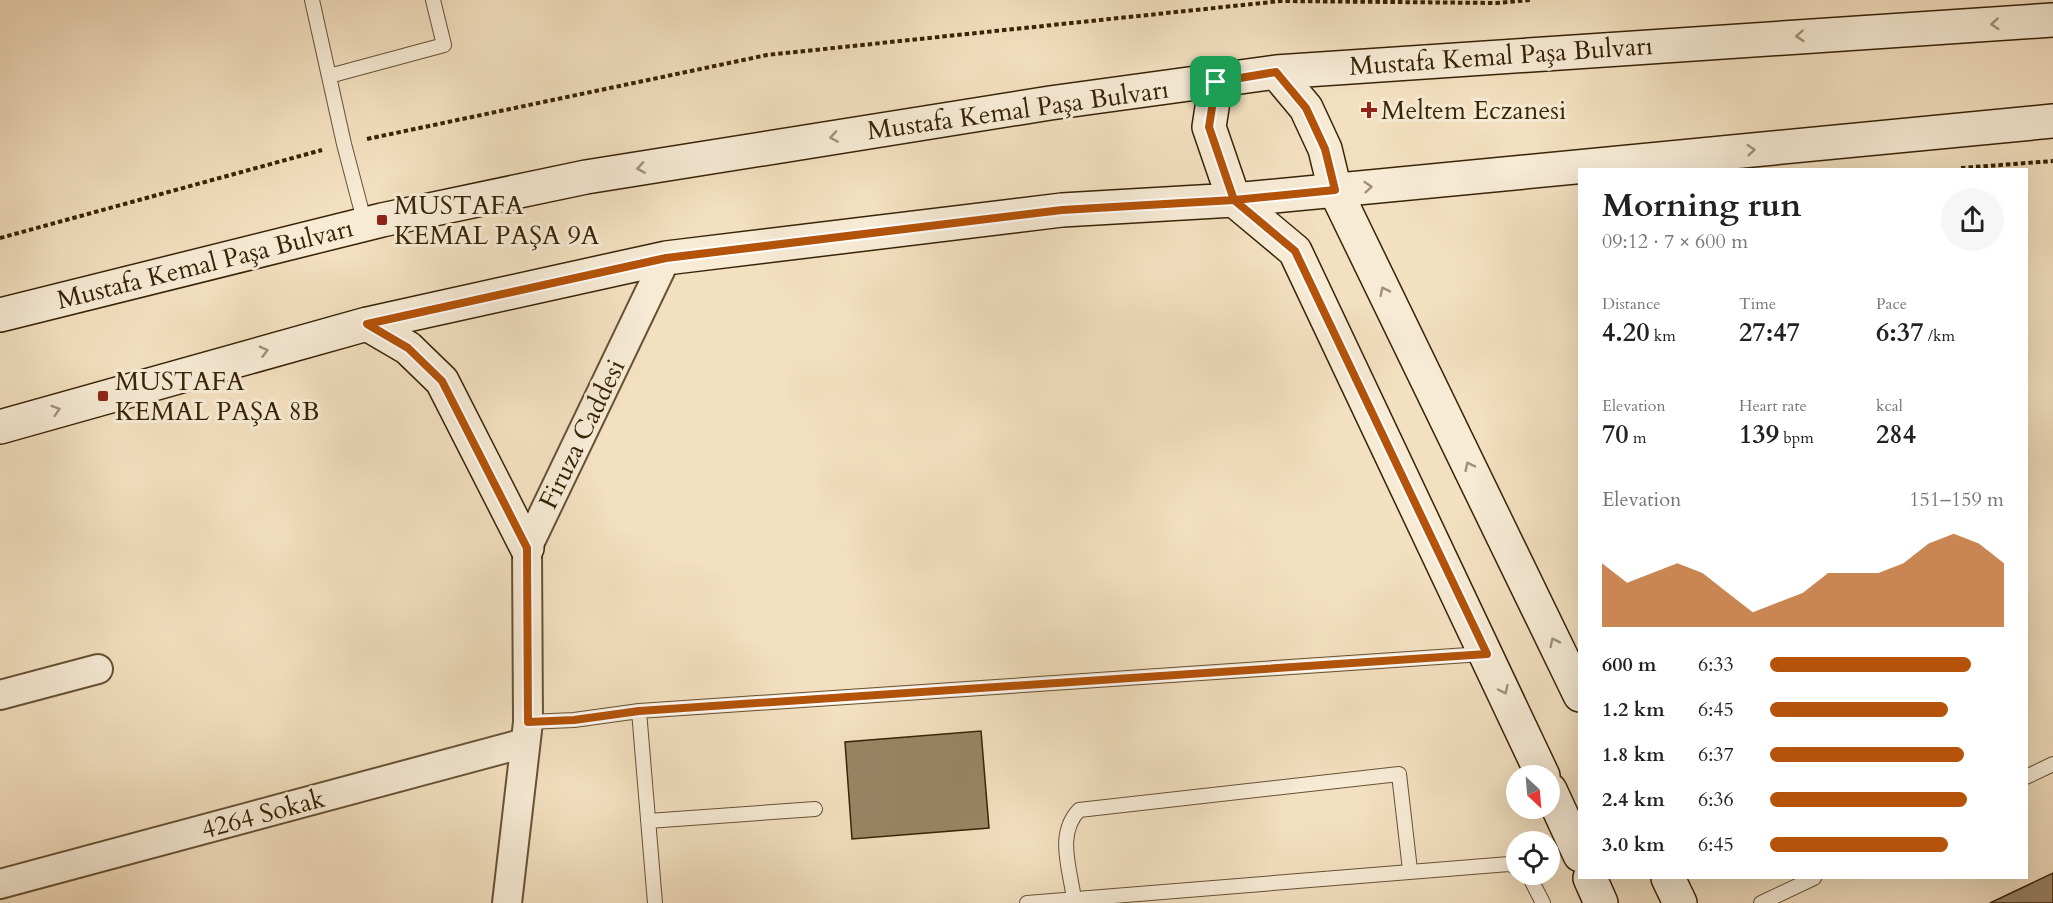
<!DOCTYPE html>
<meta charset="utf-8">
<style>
body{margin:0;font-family:Cardo,serif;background:#f6f6f6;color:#222;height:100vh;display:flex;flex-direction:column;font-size:22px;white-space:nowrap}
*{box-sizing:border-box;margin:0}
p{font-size:20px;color:#767676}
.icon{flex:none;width:33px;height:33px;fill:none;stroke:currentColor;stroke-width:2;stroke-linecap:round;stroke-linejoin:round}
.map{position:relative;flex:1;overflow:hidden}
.side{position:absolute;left:1578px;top:168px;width:450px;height:711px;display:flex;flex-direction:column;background:#fff;border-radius:0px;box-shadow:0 6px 24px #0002}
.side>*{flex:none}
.needle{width:39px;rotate:154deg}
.fabs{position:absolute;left:1506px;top:765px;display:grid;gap:12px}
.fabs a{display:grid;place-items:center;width:54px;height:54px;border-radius:50%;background:#fff;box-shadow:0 6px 24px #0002;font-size:30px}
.pin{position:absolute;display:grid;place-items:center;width:51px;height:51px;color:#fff;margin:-26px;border-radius:12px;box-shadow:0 3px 9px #0006}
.round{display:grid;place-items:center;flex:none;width:63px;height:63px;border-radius:32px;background:#f6f6f6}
.head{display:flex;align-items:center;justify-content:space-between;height:102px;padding:0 24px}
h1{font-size:33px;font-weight:700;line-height:45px}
.metrics{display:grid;grid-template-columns:repeat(3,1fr);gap:9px;height:102px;padding:6px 24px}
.metrics div{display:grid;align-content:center}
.metrics b{font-size:26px;font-weight:700}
.metrics small{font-size:16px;font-weight:400}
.metrics p{font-size:16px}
.chart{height:168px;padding:12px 24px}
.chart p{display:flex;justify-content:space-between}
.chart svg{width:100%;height:108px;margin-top:6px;fill:#b45309;opacity:.7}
ul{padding:0 24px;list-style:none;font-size:20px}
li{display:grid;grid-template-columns:96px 72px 1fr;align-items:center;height:45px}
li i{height:15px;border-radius:8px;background:#b45309}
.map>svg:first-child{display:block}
</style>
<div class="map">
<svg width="2053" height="903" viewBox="0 0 2053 903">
<rect width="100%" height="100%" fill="#f3e0c0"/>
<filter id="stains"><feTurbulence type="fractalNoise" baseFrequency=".00333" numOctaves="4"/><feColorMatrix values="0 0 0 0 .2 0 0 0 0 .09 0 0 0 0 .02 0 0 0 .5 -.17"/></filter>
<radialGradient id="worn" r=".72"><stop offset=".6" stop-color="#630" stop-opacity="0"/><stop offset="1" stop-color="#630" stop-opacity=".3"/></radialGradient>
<path fill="#998566" stroke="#382305" stroke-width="1.5" d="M981,731L989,828L852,839L845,742Z
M2053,873V903H1990Z"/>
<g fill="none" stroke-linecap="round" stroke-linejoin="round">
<g stroke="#675234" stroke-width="16">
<path id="lane" d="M312,0L344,144L365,224
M329,76L444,45L433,0
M639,711L655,903
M528,722L574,720L639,711L1483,654
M2026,777L2053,764
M648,821L815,809
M1528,874L1543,903
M1074,899C1070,869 1056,834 1079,810L1399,774L1410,870
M1027,903L1509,864L1516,867
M1761,903L1814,878"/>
</g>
<g stroke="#675234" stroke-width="32">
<path id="street" d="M0,695L98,669
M0,884L525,743
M507,903L528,722L527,548L666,258"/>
</g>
<g stroke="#382305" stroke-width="36">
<path id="secondary" d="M1276,72L1306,108L1325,149L1335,190L1580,695
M1216,82L1209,127L1234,200L1295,251L1543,776
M0,315L382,220L586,177L1050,103L1276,72L2053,20
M367,324L408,348L442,381L527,548
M0,427L367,324L666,258L1062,210L1234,200L2053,121
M1550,790L1580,855
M1590,878L1601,903
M1668,878L1680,903"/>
</g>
<path stroke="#382305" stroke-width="4" stroke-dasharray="4.5 3" stroke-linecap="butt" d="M367,139L767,55L1281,1L1497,3L1530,0
M1961,168L2053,161
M0,238L322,150"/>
<use href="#lane" stroke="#f7ebd6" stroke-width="14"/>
<use href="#street" stroke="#f7ebd6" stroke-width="28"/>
<use href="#secondary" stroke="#f7ebd6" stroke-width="33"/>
</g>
<defs><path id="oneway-chevron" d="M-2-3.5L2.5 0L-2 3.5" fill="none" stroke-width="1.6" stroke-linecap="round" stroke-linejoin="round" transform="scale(1.5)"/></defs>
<g stroke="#a19178">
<use href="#oneway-chevron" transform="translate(1995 24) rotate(176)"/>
<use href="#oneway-chevron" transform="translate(1800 36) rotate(176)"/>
<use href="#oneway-chevron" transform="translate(834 137) rotate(171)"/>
<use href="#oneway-chevron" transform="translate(1751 150) rotate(-5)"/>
<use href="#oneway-chevron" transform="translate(641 168) rotate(171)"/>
<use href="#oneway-chevron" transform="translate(1368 187) rotate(-5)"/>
<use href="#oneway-chevron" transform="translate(1384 291) rotate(-116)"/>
<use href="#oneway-chevron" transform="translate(264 351) rotate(-15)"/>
<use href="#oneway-chevron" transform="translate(56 410) rotate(-17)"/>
<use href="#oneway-chevron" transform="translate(1469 466) rotate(-116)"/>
<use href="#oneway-chevron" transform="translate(1554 642) rotate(-116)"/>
<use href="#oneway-chevron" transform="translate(1504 690) rotate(65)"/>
</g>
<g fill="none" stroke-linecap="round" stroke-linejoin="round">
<g stroke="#fff" stroke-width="12">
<path id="route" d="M1216,82L1209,127L1234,200L1062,210L666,258L367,324L408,348L442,381L527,548L528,722L574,720L639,711L1487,654L1295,251L1234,200L1335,190L1325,149L1306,108L1276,72L1216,82"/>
</g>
<use href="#route" stroke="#b45309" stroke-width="8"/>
</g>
<g fill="#8f2418" stroke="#f7ebd6" stroke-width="2">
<path d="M1366 101h6v6h6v6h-6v6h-6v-6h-6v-6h6z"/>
<rect x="376" y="214" width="12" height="12" rx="3"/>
<rect x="97" y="390" width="12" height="12" rx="3"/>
</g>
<g text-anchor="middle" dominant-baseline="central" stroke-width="6" stroke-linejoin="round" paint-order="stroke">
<g font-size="26" fill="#382305" stroke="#f7ebd6">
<text transform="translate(1501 56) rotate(-4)">Mustafa Kemal Paşa Bulvarı</text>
<text transform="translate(1018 110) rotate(-8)">Mustafa Kemal Paşa Bulvarı</text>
<text transform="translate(205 264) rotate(-14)">Mustafa Kemal Paşa Bulvarı</text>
<text transform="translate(582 434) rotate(-64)">Firuza Caddesi</text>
<text transform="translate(263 814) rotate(-15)">4264 Sokak</text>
</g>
<g font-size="26" fill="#382305" stroke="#f7ebd6" text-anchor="start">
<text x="1381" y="110">Meltem Eczanesi</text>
<text x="394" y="205">MUSTAFA<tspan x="394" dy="30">KEMAL PAŞA 9A</tspan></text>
<text x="115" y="381">MUSTAFA<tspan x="115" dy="30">KEMAL PAŞA 8B</tspan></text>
</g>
</g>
<rect width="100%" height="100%" filter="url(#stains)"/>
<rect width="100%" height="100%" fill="url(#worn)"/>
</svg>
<div class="fabs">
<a><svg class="needle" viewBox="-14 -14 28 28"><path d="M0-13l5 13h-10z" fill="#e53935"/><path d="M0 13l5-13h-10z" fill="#767676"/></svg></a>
<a><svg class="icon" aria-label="locate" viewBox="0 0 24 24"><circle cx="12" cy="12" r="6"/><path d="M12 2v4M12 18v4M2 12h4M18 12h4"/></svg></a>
</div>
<div class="pin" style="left:1216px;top:82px;background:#1e9e55"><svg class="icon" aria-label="arrive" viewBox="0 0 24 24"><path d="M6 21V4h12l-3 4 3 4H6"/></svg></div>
<section class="side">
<div class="head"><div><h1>Morning run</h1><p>09:12 · 7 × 600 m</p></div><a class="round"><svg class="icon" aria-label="share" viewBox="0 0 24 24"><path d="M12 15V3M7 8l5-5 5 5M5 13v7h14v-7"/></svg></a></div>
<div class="metrics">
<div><p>Distance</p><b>4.20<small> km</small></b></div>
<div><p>Time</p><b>27:47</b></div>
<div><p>Pace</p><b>6:37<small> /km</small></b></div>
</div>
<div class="metrics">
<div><p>Elevation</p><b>70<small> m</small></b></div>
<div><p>Heart rate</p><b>139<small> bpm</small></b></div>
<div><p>kcal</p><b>284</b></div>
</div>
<div class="chart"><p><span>Elevation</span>151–159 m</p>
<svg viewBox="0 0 160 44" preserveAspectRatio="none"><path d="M0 44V18L10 26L20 22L30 18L40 22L50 30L60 38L70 34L80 30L90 22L100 22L110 22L120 18L130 10L140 6L150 10L160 18V44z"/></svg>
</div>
<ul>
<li><b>600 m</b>6:33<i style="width:86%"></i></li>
<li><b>1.2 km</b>6:45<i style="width:76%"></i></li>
<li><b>1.8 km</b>6:37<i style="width:83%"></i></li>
<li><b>2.4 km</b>6:36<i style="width:84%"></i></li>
<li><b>3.0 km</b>6:45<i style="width:76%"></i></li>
</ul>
</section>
</div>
